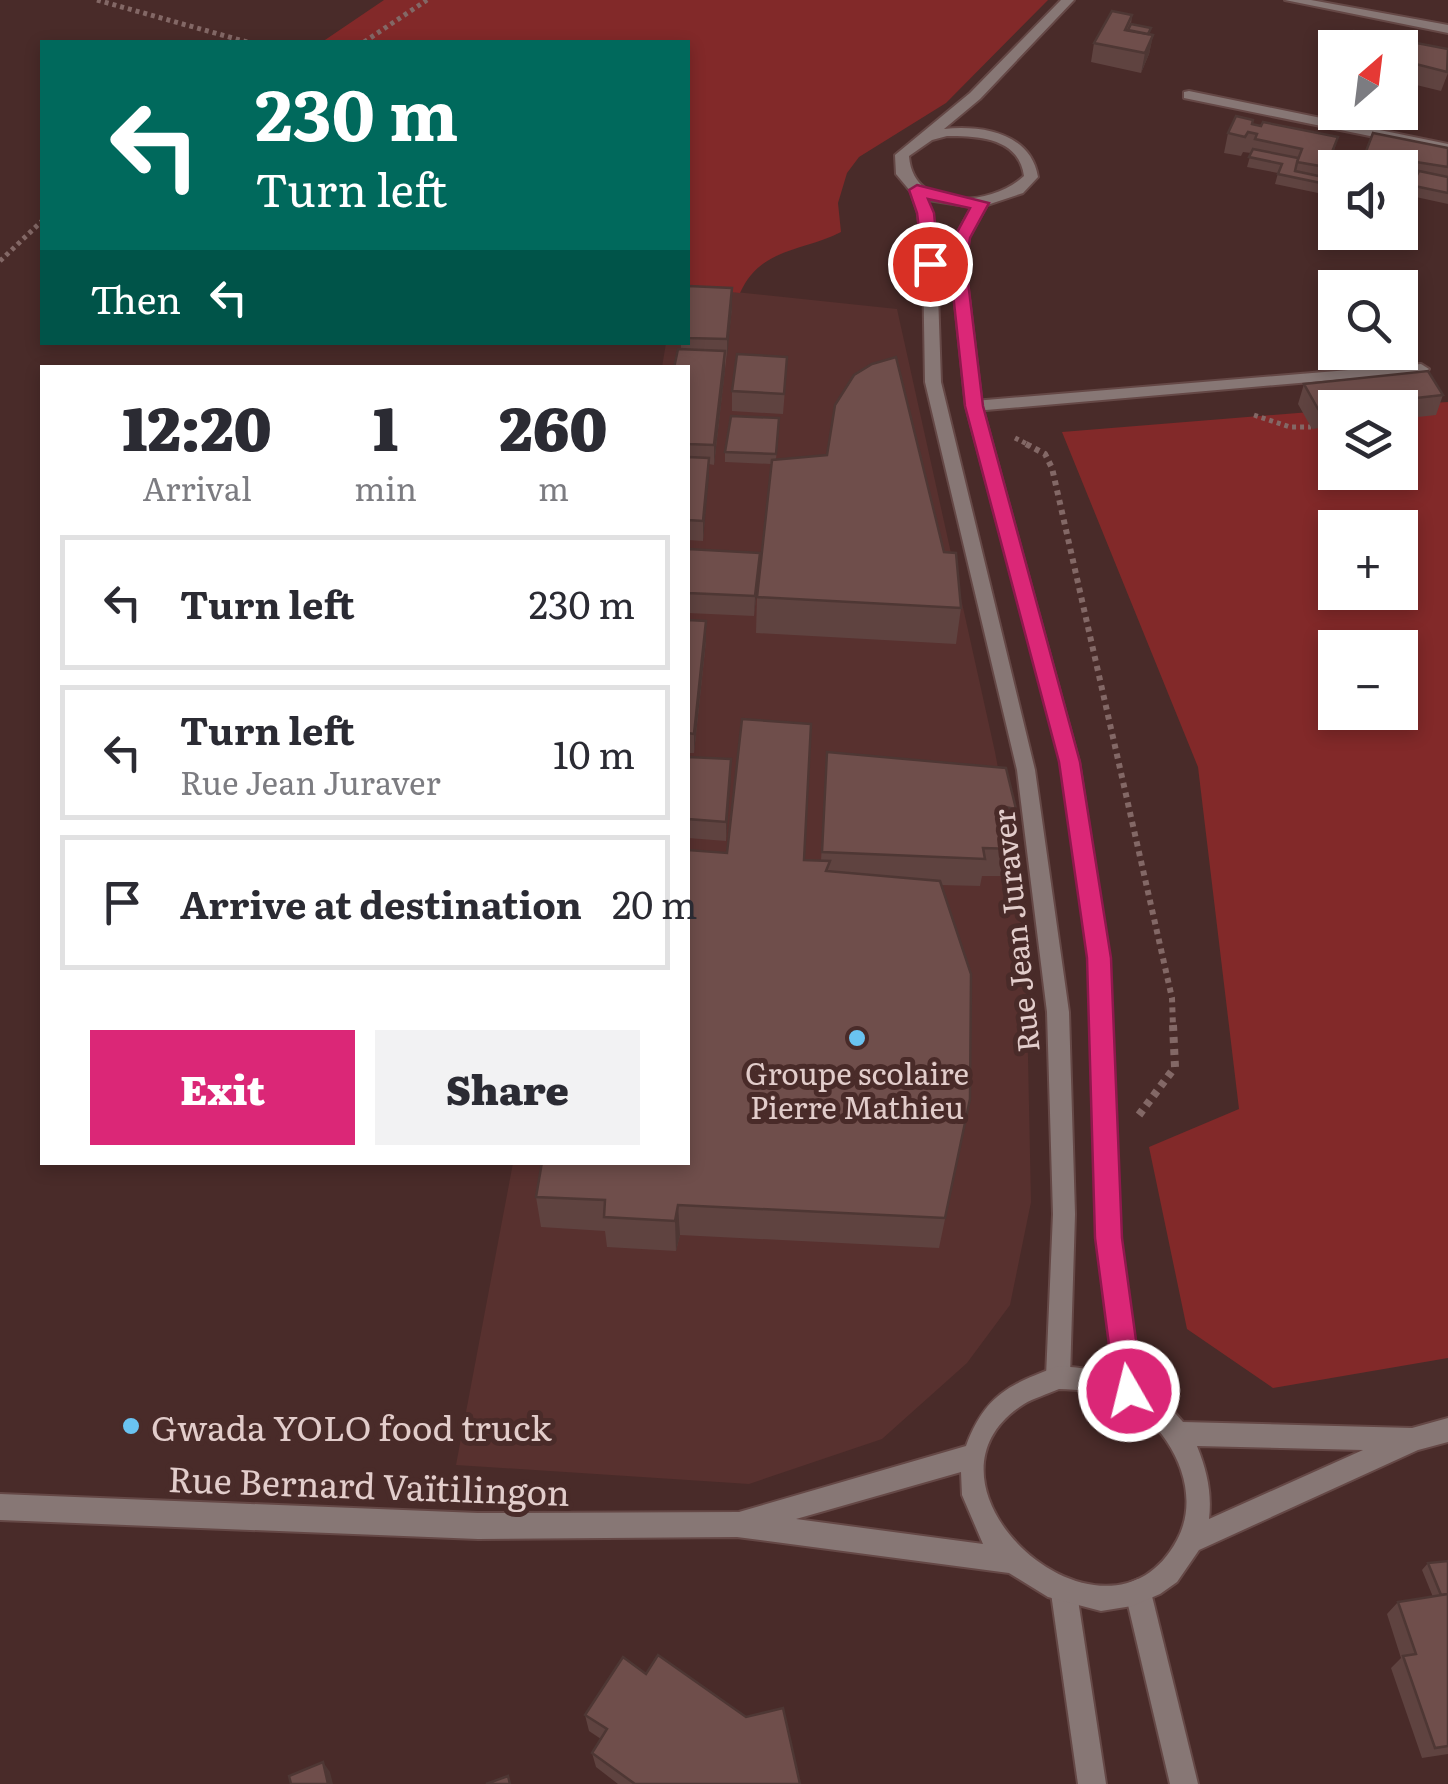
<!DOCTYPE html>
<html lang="en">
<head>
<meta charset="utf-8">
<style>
	body { margin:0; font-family:Literata,serif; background:#f2f2f3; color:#2b2b33; height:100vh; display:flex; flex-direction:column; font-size:38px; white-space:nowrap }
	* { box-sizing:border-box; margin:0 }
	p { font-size:32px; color:#7c7c81 }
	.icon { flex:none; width:55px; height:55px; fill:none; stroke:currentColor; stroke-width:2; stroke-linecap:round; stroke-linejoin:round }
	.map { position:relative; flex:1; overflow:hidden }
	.panel { position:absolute; left:40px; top:365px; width:650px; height:800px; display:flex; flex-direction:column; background:#fff; border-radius:0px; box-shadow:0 5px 15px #0003 }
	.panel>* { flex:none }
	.guide { position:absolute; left:40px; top:40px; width:650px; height:305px; border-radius:0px; box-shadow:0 5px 15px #0003; background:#00695c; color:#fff; overflow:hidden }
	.needle { width:65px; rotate:28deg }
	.fabs { position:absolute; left:1318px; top:30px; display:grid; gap:20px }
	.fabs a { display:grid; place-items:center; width:100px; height:100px; border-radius:0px; background:#fff; box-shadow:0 5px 15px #0003; font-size:50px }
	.pin { position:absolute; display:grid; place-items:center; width:85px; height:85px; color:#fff; margin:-42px; border:5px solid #fff; border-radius:50%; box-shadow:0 2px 10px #0007 }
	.me { position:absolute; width:110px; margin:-55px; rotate:352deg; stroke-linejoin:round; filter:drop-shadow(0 0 8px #0008) }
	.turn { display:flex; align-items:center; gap:35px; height:210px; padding:0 50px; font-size:45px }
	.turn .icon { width:130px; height:130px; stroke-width:2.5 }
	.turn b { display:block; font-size:70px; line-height:85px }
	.then { display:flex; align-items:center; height:95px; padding:0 50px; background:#0003; gap:20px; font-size:38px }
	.eta { display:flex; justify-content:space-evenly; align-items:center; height:170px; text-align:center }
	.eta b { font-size:60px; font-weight:800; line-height:70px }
	.action { display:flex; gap:20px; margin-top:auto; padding:20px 50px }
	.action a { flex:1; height:115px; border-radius:0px; background:#db2777; color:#fff; font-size:40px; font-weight:800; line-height:115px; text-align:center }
	.action a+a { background:#f2f2f3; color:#2b2b33 }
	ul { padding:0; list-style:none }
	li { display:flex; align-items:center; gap:30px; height:135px; margin:0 20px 15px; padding:0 30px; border:5px solid #e1e1e2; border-radius:0px }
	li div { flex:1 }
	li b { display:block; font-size:38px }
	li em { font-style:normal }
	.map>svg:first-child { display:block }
</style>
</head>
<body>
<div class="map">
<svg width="1448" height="1784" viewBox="0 0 1448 1784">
	<rect width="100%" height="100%" fill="#492b29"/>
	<path fill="#58312f" d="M688 287 897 309 995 752 1025 913 1031 1202 1010 1305 967 1363 882 1439 749 1484 456 1465 513 1163 688 1162V368L662 367 666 343 688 342Z"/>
	<g fill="#822929" fill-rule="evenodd">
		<path d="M384 0H1048L946 103 859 157 847 173 838 203 841 232C802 252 761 247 740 293L688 287V42H322Z"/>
		<path d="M1448 402V1358L1273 1388 1187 1329 1149 1147 1239 1109 1198 767 1062 432 1335 410V472H1400V408L1372 407ZM1335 528H1400V592H1335ZM1335 648H1400V712H1335Z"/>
	</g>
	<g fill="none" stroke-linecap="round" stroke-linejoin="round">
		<defs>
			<path id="service" d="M1421 364 1429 369 1426 372 974 411 966 406 974 401Z"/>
			<g id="minor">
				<path d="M1061 0H1074L980 99 944 129C982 125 1031 133 1038 177L1023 193 987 205 969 237 965 265 982 406 1079 762 1109 958 1120 1238 1141 1391 1138 1399 1129 1403 1120 1399 1117 1391 1098 1238 1089 958 1061 762 966 406 951 265 955 237 972 207 928 200 937 264 941 382 1035 770 1069 1012 1075 1214 1070 1377 1067 1385 1058 1388 1049 1385 1046 1377 1053 1214 1047 1012 1017 770 925 382 923 264 918 213 911 192 896 174 895 155 970 93ZM947 136C979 136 1019 138 1024 176 992 206 913 213 909 156L932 140Z"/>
				<path d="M1285 0H1311L1448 25V33Z"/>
				<path d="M1189 91 1448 144V152L1184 98V92Z"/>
				<path d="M1138 1579 1147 1583 1151 1592 1198 1784H1170L1125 1592 1129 1583Z"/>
				<path d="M1064 1580 1073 1584 1077 1593 1106 1784H1078L1051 1593 1055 1584Z"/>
			</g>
			<path id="tertiary" d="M1058 1366C1108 1369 1150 1381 1183 1422L1412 1428 1448 1418V1442L1418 1450 1199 1550 1177 1582 1160 1594 1132 1606 1101 1611 1048 1597 1009 1573 737 1537 478 1539 0 1520V1494L478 1513 739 1512 966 1446C985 1395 1009 1385 1058 1366ZM1059 1389C1079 1390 1101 1390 1119 1399 1167 1422 1205 1488 1177 1540 1107 1672 896 1485 1024 1404 1034 1398 1048 1394 1059 1389ZM1197 1446 1363 1450 1209 1519C1212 1493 1207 1471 1197 1446ZM961 1472 962 1495 983 1544 796 1519Z"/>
		</defs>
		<use href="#service" stroke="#654846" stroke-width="4"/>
		<use href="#minor" stroke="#654846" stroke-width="4"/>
		<use href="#tertiary" stroke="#654846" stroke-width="4"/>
		<g stroke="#836866" stroke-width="5" stroke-dasharray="4 4" stroke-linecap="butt">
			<path d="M97 0 247 42"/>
			<path d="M364 42 427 0"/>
			<path d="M0 261 42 221"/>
			<path d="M1254 415 1290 427H1311"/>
			<path d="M1015 438 1031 446"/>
		</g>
		<path stroke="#836866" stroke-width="6" stroke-dasharray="5 5" stroke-linecap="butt" d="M1026 444 1045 454 1052 468 1172 998 1173 1027"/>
		<path stroke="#836866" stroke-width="8" stroke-dasharray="6 6" stroke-linecap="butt" d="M1139 1115 1175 1067 1173 1025"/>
		<use href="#service" fill="#877775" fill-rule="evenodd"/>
		<use href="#minor" fill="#877775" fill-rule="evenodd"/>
		<use href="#tertiary" fill="#877775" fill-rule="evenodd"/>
	</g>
	<g fill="#5f4340">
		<path d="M1132 15 1131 24 1153 35 1149 54 1141 73 1091 62 1094 43Z"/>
		<path d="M1347 44 1448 49V73L1441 91 1400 81V48H1346Z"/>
		<path d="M1252 124 1338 137 1332 157 1318 193 1275 184 1278 173 1247 167 1251 153 1243 152 1241 156 1224 153 1228 133Z"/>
		<path d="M1373 133 1448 148V204L1402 194 1406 181 1400 180V168H1361Z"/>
		<path d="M688 286 732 308 714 465 709 464 703 541 688 540V368L681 349V342H688Z"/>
		<path d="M786 377 783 414 732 411V391Z"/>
		<path d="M1304 384 1443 395 1436 415 1400 419V408H1335V426L1312 429 1298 404Z"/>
		<path d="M779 428 776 459 944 552 961 608 956 644 756 633 757 597 771 464 725 462V452Z"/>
		<path d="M688 549 760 553 759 572 754 616 688 613Z"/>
		<path d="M688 620 706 621V641L694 753H688Z"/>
		<path d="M827 752 1016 809 1012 831 1017 849 1012 876H982L980 886 941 885 970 1099 939 1248 680 1235 676 1251 607 1247 605 1231 541 1227 536 1197 804 860 821 861Z"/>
		<path d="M688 757 731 759 726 841 688 838Z"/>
		<path d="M1448 1561V1754L1422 1758 1391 1668 1401 1658 1387 1614 1398 1602 1433 1597 1422 1570 1428 1563Z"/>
		<path d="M585 1715 800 1784H618L596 1767 592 1753 601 1739 589 1731Z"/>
	</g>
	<g fill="#4e3734">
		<path d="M1153 35 1149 54 1141 73 1145 53Z"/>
		<path d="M1338 137 1332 157 1318 193 1326 167Z"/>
		<path d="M732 288V308L727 359V339Z"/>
		<path d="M725 351V371L714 465V445Z"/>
		<path d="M709 458V478L703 541V521Z"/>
		<path d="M760 553 759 572 754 616 755 596Z"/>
		<path d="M706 621V641L694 753V734Z"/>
		<path d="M731 759V779L726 841V822Z"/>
		<path d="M678 1205 680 1235 676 1251 675 1221Z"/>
		<path d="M323 1762 330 1772 333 1784H328Z"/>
	</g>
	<g fill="#6f4e4b" stroke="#4e3734" stroke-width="2.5">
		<path d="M1112 11 1132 15 1125 30 1153 35 1145 53 1094 43Z"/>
		<path d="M1131 24 1151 28 1148 34 1128 30Z"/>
		<path d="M1354 31 1448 49 1447 72 1400 60V48H1366L1347 44Z"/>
		<path d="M1236 116 1253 120 1252 124 1261 126 1263 122 1338 137 1326 167 1297 162 1302 149 1255 139 1257 134 1248 132 1245 137 1228 133Z"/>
		<path d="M1373 133 1448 148V167L1365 154Z"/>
		<path d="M1253 149 1298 158 1295 171 1323 177 1321 183 1278 174 1282 164 1249 157Z"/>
		<path d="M1419 171 1448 177V193L1405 184 1409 173 1417 175Z"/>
		<path d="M688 286 732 288 727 339 688 338Z"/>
		<path d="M678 349 725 351 714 445 688 444V368H674Z"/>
		<path d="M737 354 787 357 784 394 732 391Z"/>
		<path d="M896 357 944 552 956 553 961 608 757 597 772 460 827 455 835 405 854 375 872 364Z"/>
		<path d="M1428 371 1443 395 1318 409 1304 384Z"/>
		<path d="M731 416 779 418 776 454 725 452Z"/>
		<path d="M688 457 709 458 703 521 688 520Z"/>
		<path d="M688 549 760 553 755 596 688 593Z"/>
		<path d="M688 620 706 621 694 734 688 733Z"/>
		<path d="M742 719 811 724 804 860 830 861 826 871 940 881 971 974 970 1099 945 1218 678 1205 675 1221 604 1217 605 1200 536 1197 542 1162H688V850L727 853Z"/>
		<path d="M827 752 1006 768 1016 809 1005 807 1017 849 983 848 985 859 822 852Z"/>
		<path d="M688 757 731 759 726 822 688 819Z"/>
		<path d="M1448 1561V1594L1441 1595 1428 1563Z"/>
		<path d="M1448 1594V1746L1435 1748 1403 1656 1416 1654 1398 1602Z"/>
		<path d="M658 1655 746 1717 783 1708 800 1784H635L592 1753 607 1729 585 1715 623 1657 646 1674Z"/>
		<path d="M323 1762 328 1784H291L289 1776Z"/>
		<path d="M508 1776 510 1784H486Z"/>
	</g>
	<path fill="#db2777" stroke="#8e194d" stroke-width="2.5" d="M917 185 989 203 970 238 966 265 983 406 1080 762 1111 958 1122 1238 1143 1391 1139 1400 1129 1404 1120 1400 1115 1391 1095 1238 1087 958 1059 762 965 406 950 265 954 238 970 208 928 199 934 213 939 264 924 268 917 213 909 190Z"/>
	<g fill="#6ac3f1" stroke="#492b29" stroke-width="4">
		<circle cx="857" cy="1038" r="10"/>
		<circle cx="131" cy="1426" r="10"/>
	</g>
	<g text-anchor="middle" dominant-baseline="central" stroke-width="10" stroke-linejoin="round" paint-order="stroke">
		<g font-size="30" fill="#e2cdcb" stroke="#492b29">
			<text transform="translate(1014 931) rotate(-96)">Rue Jean Juraver</text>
		</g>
		<g font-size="30" fill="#e2cdcb" stroke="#492b29">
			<text x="857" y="1072">Groupe scolaire<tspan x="857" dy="34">Pierre Mathieu</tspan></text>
		</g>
		<g font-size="35" fill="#e2cdcb" stroke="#492b29" text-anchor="start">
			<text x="151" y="1426">Gwada YOLO food truck</text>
		</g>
		<g font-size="35" fill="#e2cdcb" stroke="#492b29">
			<text transform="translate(369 1484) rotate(2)">Rue Bernard Vaïtilingon</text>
		</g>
	</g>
</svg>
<div class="fabs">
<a><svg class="needle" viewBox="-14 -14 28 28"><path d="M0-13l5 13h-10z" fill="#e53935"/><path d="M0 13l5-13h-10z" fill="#7c7c81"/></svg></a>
<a><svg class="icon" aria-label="sound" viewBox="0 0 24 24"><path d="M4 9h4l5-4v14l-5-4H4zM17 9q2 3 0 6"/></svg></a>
<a><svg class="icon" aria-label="search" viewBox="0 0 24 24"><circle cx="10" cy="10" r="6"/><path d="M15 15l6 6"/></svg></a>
<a><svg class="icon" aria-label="layers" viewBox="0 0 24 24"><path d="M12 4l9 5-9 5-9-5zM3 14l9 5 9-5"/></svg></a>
<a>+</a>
<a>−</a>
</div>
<div class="pin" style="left:930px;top:264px;background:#d93025"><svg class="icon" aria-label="arrive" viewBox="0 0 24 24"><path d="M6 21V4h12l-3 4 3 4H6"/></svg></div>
<svg class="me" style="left:1129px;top:1391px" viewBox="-20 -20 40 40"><circle r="17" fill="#db2777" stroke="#fff" stroke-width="3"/><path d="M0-11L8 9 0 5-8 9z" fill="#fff"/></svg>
<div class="guide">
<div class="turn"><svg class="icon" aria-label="left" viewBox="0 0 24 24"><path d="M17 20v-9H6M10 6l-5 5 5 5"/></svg><div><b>230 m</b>Turn left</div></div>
<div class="then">Then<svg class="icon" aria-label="left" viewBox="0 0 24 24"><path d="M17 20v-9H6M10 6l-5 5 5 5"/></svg></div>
</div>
<section class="panel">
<div class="eta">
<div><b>12:20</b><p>Arrival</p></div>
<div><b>1</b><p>min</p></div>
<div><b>260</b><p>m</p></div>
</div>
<ul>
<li><svg class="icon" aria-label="left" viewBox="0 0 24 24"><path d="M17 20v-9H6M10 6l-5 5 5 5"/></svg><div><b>Turn left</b></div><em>230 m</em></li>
<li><svg class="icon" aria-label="left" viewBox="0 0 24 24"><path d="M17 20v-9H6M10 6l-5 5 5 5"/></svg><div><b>Turn left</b><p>Rue Jean Juraver</p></div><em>10 m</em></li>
<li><svg class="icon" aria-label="arrive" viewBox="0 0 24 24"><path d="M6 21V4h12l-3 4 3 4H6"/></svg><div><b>Arrive at destination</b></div><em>20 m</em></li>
</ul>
<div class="action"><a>Exit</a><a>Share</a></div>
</section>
</div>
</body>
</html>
